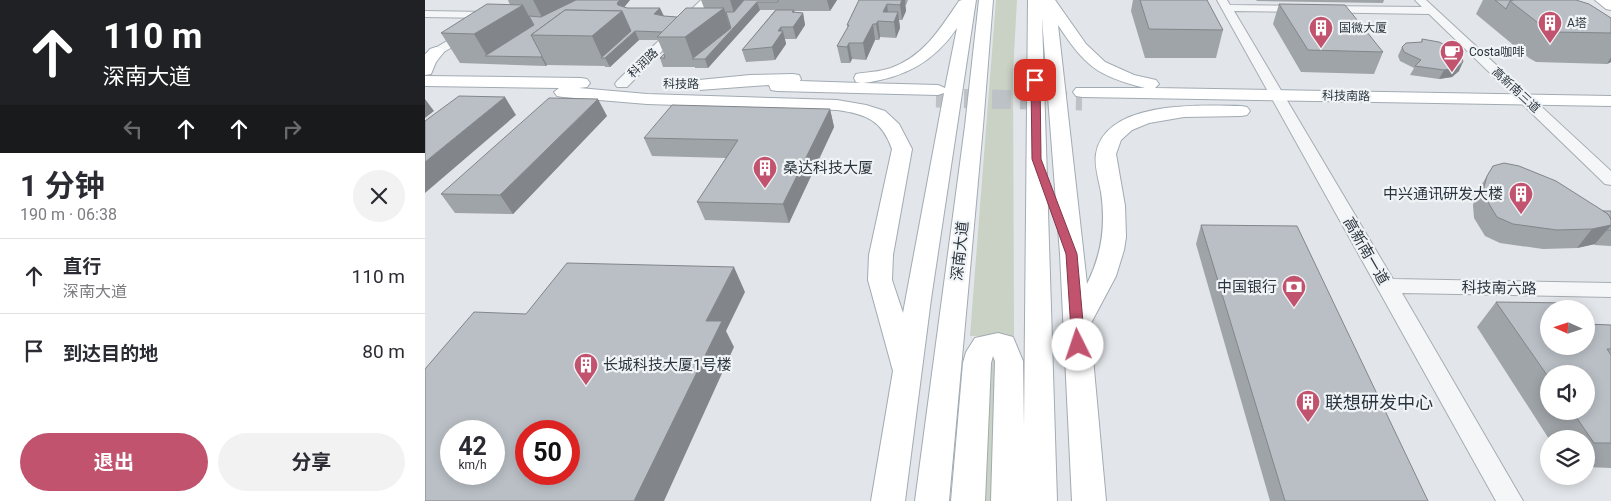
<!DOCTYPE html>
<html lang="zh">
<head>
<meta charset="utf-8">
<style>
	body { margin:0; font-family:Roboto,"Noto Sans SC",sans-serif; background:#f2f2f3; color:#2b2b33; height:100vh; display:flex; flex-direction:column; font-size:19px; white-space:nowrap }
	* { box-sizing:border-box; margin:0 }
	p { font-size:16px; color:#7c7c81 }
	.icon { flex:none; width:28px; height:28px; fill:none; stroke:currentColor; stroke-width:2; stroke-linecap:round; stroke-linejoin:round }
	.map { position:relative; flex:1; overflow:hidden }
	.side { display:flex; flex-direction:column; background:#fff; width:425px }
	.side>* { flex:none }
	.hud { background:#202124; color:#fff; overflow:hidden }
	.needle { width:32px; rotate:273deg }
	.fabs { position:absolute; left:1115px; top:300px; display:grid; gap:10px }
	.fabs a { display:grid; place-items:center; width:55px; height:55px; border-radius:50%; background:#fff; box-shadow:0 2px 12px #0003; font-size:25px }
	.speed { position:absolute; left:15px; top:420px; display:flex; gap:10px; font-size:25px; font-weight:700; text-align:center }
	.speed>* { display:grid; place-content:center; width:65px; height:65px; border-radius:50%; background:#fff; box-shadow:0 2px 12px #0003; line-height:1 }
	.speed small { font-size:12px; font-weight:400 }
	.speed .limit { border:8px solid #d22; background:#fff; color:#111 }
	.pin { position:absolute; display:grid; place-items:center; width:42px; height:42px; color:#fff; margin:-21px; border-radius:10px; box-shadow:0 2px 8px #0006 }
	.me { position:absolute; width:55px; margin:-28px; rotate:356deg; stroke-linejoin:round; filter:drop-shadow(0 0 4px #0008) }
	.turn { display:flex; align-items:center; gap:18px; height:105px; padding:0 20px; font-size:22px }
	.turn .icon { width:65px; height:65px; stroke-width:2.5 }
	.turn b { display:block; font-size:35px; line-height:42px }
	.lanes { display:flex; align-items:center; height:48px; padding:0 20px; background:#0003; justify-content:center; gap:25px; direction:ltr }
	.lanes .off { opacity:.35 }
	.round { display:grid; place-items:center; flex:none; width:52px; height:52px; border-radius:26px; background:#f2f2f3 }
	.overview { display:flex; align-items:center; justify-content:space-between; height:85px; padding:0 20px }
	h1 { font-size:30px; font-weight:700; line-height:38px }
	.cta { display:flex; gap:10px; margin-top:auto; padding:10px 20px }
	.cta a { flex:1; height:58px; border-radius:30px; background:#c2536f; color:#fff; font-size:20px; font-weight:700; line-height:58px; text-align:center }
	.cta a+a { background:#f2f2f3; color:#2b2b33 }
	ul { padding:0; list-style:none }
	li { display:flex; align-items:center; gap:15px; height:75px; padding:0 20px; border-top:1px solid #e1e1e2 }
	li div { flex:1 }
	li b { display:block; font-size:19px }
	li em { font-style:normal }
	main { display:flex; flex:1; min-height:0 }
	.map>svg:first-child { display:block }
</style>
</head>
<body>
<main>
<section class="side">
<div class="hud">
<div class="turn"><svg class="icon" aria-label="ahead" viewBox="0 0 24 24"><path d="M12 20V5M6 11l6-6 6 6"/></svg><div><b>110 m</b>深南大道</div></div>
<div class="lanes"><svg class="icon off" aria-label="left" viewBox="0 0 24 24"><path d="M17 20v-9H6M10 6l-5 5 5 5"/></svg><svg class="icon" aria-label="ahead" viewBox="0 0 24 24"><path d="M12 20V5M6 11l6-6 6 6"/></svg><svg class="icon" aria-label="ahead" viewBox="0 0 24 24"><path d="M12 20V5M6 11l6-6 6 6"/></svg><svg class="icon off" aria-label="right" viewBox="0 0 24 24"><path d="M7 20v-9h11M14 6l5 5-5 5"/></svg></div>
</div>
<div class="overview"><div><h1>1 分钟</h1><p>190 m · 06:38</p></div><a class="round"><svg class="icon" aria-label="close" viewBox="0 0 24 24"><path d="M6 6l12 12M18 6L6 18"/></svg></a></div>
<ul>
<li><svg class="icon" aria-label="ahead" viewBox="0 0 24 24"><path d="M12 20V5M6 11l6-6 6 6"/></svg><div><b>直行</b><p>深南大道</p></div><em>110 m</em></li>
<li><svg class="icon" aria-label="arrive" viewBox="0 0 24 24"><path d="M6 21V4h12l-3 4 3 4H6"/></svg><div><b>到达目的地</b></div><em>80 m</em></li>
</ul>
<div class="cta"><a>退出</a><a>分享</a></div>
</section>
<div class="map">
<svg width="1186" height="501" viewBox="0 0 1186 501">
	<rect width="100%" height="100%" fill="#e2e5e9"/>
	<g fill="#c9d2c4">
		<path d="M571 0H592L588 72 589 336H545Z"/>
		<path d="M573 356 575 501H544L557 358Z"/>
	</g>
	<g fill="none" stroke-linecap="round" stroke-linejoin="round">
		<path stroke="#bdc2c7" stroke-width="19" stroke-dasharray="19 9" stroke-linecap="butt" d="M511 98 657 101"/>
		<defs>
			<g id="minor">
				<path d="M276 0H287L202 87H192L190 84 192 81Z"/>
				<path d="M792 0H802L805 5 997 7 990 0H1001L1186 171V185L1180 184 1004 14 809 11 968 279 1186 283V297L977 293 1098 501H1071Z"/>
				<path d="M0 11 62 12 68 15 62 18 0 17Z"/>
				<path d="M44 28 50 32 48 35 0 63V54Z"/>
			</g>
			<g id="major">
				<path d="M537 0H551L506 299 480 501H446L468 371 443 280 444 255 467 149C457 120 441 114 412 110L222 104 138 97 132 96 129 92 134 88 0 86V76L156 78 162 79 165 83 162 87 154 88 222 94 412 100 441 105 460 111 474 124 487 149 468 255 467 280 478 313 519 93 513 95 352 91 346 90 344 85 274 90 268 89 265 85 268 81 274 80 325 75 368 74 374 75 376 79 375 81 436 83 431 82 429 78 431 74C442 72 454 72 466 68 499 56 515 29 534 1ZM532 28 520 88 513 85 438 83C479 78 509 62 532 28Z"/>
				<path d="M554 0H568L558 126 524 501H490L540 126Z"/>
				<path d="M603 0H630L661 44 680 62 709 75 731 80 734 84 730 88 1186 96V106L657 97 651 96 648 92 651 88H720C672 76 660 66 633 25L662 284C677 254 681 225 676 192 674 181 669 165 671 154 680 100 776 105 816 106L822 107 825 111 822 115 816 116 759 117 724 123 707 130 696 140 691 154 700 206 701 237 699 250 691 276 665 325 681 501H647L635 254 617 18 632 501H566L570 361 568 356 566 363 560 501H526L538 363 541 352 550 338 573 333 588 337 598 361 599 427Z"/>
				<path d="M1170 0H1186V10L1181 9Z"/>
				<path d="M11 47 17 49 19 52 11 62 6 74 0 75V55L5 49Z"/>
			</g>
		</defs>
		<use href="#minor" stroke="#a7adb3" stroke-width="2"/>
		<use href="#major" stroke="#a2abb3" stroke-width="2"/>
		<use href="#minor" fill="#f4f6f8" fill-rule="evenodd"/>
		<use href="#major" fill="#fff" fill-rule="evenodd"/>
	</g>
	<g fill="#9fa4a9" fill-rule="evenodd">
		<path d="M83 0H205L199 7 239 16 252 17 279 8 276 0H412L405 11H369V12L378 13 380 25 371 39H360L361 44 350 60 321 62 317 50 350 10H335L283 68H270V67H238L235 58 239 54 233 40H214L185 67H180V66L122 65 121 66 35 63 16 33 85 5Z"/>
		<path d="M434 0H483L481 5H480L481 11 477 20H474L475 28 471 38 455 37 454 40H450L441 60 427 59 425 63H416L412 46 423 28 422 25Z"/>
		<path d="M708 0H782L798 30 791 58H720L706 11Z"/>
		<path d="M831 0H959L958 3 832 1Z"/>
		<path d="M1058 0H1151L1186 18V62L1182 64 1111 62 1104 58 1051 14Z"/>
		<path d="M854 4 958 52 949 74 876 72 848 24Z"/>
		<path d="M997 39 1034 71 1027 77 1014 79 985 75 989 68 975 61 973 56 977 47 996 42Z"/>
		<path d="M405 109 409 127 364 223 280 220 272 202 301 158 227 156 219 138Z"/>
		<path d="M182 116 88 214 30 213 16 194Z"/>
		<path d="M1068 166 1178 211H1186V246L1169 245 1170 244 1152 248 1118 249 1075 243 1060 236 1049 218 1048 205 1051 194Z"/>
		<path d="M776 225 1003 501H845L771 244Z"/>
		<path d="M1071 302 1162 324 1186 325V468L1161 467V439H1124L1052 327ZM1124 374 1161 411H1124Z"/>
	</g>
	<g fill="#82868a">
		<path d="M108 0H153L121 25Z"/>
		<path d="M195 0H205L196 11H197L210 31 214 40 185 67 180 58H177L167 36Z"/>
		<path d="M305 0H328L311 20Z"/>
		<path d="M402 0H412L405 11Z"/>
		<path d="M477 0H480L481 11 477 20 475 5Z"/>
		<path d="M332 2 335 10 283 68 280 59H268L260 37 299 8 306 30Z"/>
		<path d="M462 4 464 20 458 12Z"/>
		<path d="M98 5 113 33 106 35 62 56 49 34Z"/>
		<path d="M235 8 239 16 229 14Z"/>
		<path d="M369 10 371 21 378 13 380 25 371 39 368 27 367 12Z"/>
		<path d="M473 12 475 28 471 38 469 22Z"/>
		<path d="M453 21 455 37 454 40 451 24Z"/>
		<path d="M448 24 450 40 441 60 438 43Z"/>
		<path d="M356 27 357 32 358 31 361 44 350 60 347 47 353 31Z"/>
		<path d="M424 43 427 59 425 63 422 47Z"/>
		<path d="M117 56 122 65 121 66 116 57Z"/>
		<path d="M1186 57V62L1182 64Z"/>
		<path d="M1038 62 1034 71 1027 77 1014 79 1019 70Z"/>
		<path d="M80 97 91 115 0 193V162Z"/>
		<path d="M0 99 9 111 0 118Z"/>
		<path d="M173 99 182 116 88 214 75 195Z"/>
		<path d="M405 109 409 127 364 223 358 204Z"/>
		<path d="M1186 225 1170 244 1152 248 1167 229Z"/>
		<path d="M309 267 320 292 301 331 309 347 239 501H209L281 321Z"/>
	</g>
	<g fill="#b9bfc5" stroke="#82868a" fill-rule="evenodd">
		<path d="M151 0H195L192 3 193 5 202 8H235L229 14 239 16 252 17 237 32 210 31 180 58H176L206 31 197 11 140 10 106 35 117 56 116 57 60 56 109 25 104 16 116 17Z"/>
		<path d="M319 0H353V2H332L280 59H267L306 28 301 12H309Z"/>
		<path d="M434 0H477L475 5 462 4 458 12H473L469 22 453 21 451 24H448L438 43H424L422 47 412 46 424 25H422Z"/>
		<path d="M715 0H782L798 30 724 29Z"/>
		<path d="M1070 0H1089L1085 1 1081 9Z"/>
		<path d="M1089 0H1151L1164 4 1186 18V33L1128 32 1121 29 1085 1Z"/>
		<path d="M62 4 98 5 49 34 16 33Z"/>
		<path d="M854 4 920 5 958 52 883 50Z"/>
		<path d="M261 8H299L260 37H232Z"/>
		<path d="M140 10 197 11 167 36 106 35Z"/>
		<path d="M351 10H369L367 12 378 13 368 27H356L353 31H358L347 47 317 50Z"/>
		<path d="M997 39 1014 42 1033 51 1036 55 1038 62 1031 68 1019 70 990 66 996 60 979 52 977 47 981 43 997 42Z"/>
		<path d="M239 54 240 58H235Z"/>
		<path d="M34 96 80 97 0 162V121Z"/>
		<path d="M124 98 173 99 75 195 16 194Z"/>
		<path d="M247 105 405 109 358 204 272 202 313 140 219 138Z"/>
		<path d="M1079 163 1094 166 1131 181 1172 207 1183 214 1186 219V225L1167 229 1132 230 1088 224 1072 217 1061 199 1059 187 1062 176 1068 166Z"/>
		<path d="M1178 211H1186V219L1183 214Z"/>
		<path d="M776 225 872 226 1003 501H860Z"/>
		<path d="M1186 225V230H1181L1184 228Z"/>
		<path d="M142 263 309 267 281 321H297L209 501H0V369L49 312 101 314ZM26 431H69V474H26ZM101 431H144V474H101Z"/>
		<path d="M1071 302 1145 303 1149 309H1124V346H1161V324L1186 325V349H1182L1186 355V443H1169L1147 411H1161V374H1124V378Z"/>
	</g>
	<path fill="#c2536f" stroke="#7e3648" d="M610 77 615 80 616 159 652 254 660 345 658 349 653 350 648 349 647 345 641 254 607 159 606 80Z"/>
	<defs>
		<symbol id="building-pin" viewBox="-11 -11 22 30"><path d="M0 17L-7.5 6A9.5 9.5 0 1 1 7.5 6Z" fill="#c2536f" stroke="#f1f4f6"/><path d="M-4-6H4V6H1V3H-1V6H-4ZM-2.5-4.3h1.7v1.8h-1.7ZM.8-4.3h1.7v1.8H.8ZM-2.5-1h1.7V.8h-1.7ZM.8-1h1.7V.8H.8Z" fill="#fff"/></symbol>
		<symbol id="cafe-pin" viewBox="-11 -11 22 30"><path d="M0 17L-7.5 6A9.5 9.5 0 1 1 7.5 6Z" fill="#c2536f" stroke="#f1f4f6"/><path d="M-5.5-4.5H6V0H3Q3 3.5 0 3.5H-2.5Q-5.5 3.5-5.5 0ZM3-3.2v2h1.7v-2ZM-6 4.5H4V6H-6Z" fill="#fff"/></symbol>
		<symbol id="bank-pin" viewBox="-11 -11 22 30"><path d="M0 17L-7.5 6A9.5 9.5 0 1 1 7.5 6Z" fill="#c2536f" stroke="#f1f4f6"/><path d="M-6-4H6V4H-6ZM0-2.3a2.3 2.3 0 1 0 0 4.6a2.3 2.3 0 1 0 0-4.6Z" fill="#fff"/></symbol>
	</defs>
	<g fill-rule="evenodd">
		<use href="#building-pin" x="1111" y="9" width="28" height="38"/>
		<use href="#building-pin" x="882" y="14" width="28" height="38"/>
		<use href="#cafe-pin" x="1013" y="38" width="28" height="38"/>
		<use href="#building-pin" x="326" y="154" width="28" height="38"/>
		<use href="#building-pin" x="1082" y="180" width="28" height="38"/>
		<use href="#bank-pin" x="855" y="273" width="28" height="38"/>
		<use href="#building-pin" x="147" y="351" width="28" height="38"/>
		<use href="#building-pin" x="869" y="388" width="28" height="38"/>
	</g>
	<g text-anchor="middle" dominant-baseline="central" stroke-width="4.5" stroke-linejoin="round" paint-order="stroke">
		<g font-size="12" fill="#2b353f" stroke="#f1f4f6" text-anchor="start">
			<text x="1142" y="23">A塔</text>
			<text x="914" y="28">国微大厦</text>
			<text x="1044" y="52">Costa咖啡</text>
		</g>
		<g font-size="12" fill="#2b353f" stroke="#f1f4f6">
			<text transform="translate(218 63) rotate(-44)">科润路</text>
			<text transform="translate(256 84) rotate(1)">科技路</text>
			<text transform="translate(1091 90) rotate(43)">高新南三道</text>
			<text transform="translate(921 96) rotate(1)">科技南路</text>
		</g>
		<g font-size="15" fill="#2b353f" stroke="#f1f4f6" text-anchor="start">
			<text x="358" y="168">桑达科技大厦</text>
			<text x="1078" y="194" text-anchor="end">中兴通讯研发大楼</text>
			<text x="852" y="287" text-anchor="end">中国银行</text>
			<text x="178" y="365">长城科技大厦1号楼</text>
		</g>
		<g font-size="15" fill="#2b353f" stroke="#f1f4f6">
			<text transform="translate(535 251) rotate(-84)">深南大道</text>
			<text transform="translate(941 251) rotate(60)">高新南一道</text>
			<text transform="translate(1074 288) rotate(1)">科技南六路</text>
		</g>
		<g font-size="18" fill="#2b353f" stroke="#f1f4f6" text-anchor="start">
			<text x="900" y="402">联想研发中心</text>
		</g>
	</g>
</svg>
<div class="fabs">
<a><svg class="needle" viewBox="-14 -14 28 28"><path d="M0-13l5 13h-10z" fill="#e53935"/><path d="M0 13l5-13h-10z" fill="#7c7c81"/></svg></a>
<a><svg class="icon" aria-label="sound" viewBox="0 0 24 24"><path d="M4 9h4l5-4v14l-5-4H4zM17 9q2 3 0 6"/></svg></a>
<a><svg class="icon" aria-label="layers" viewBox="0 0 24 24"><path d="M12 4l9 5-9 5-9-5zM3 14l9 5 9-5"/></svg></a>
</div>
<div class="speed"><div>42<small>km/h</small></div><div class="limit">50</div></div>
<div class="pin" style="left:610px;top:80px;background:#d93025"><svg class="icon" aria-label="arrive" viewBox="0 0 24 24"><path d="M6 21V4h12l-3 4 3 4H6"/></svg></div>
<svg class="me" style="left:653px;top:345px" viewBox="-20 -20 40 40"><circle r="19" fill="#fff"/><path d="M0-13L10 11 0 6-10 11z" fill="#c2536f"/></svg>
</div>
</main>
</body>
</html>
